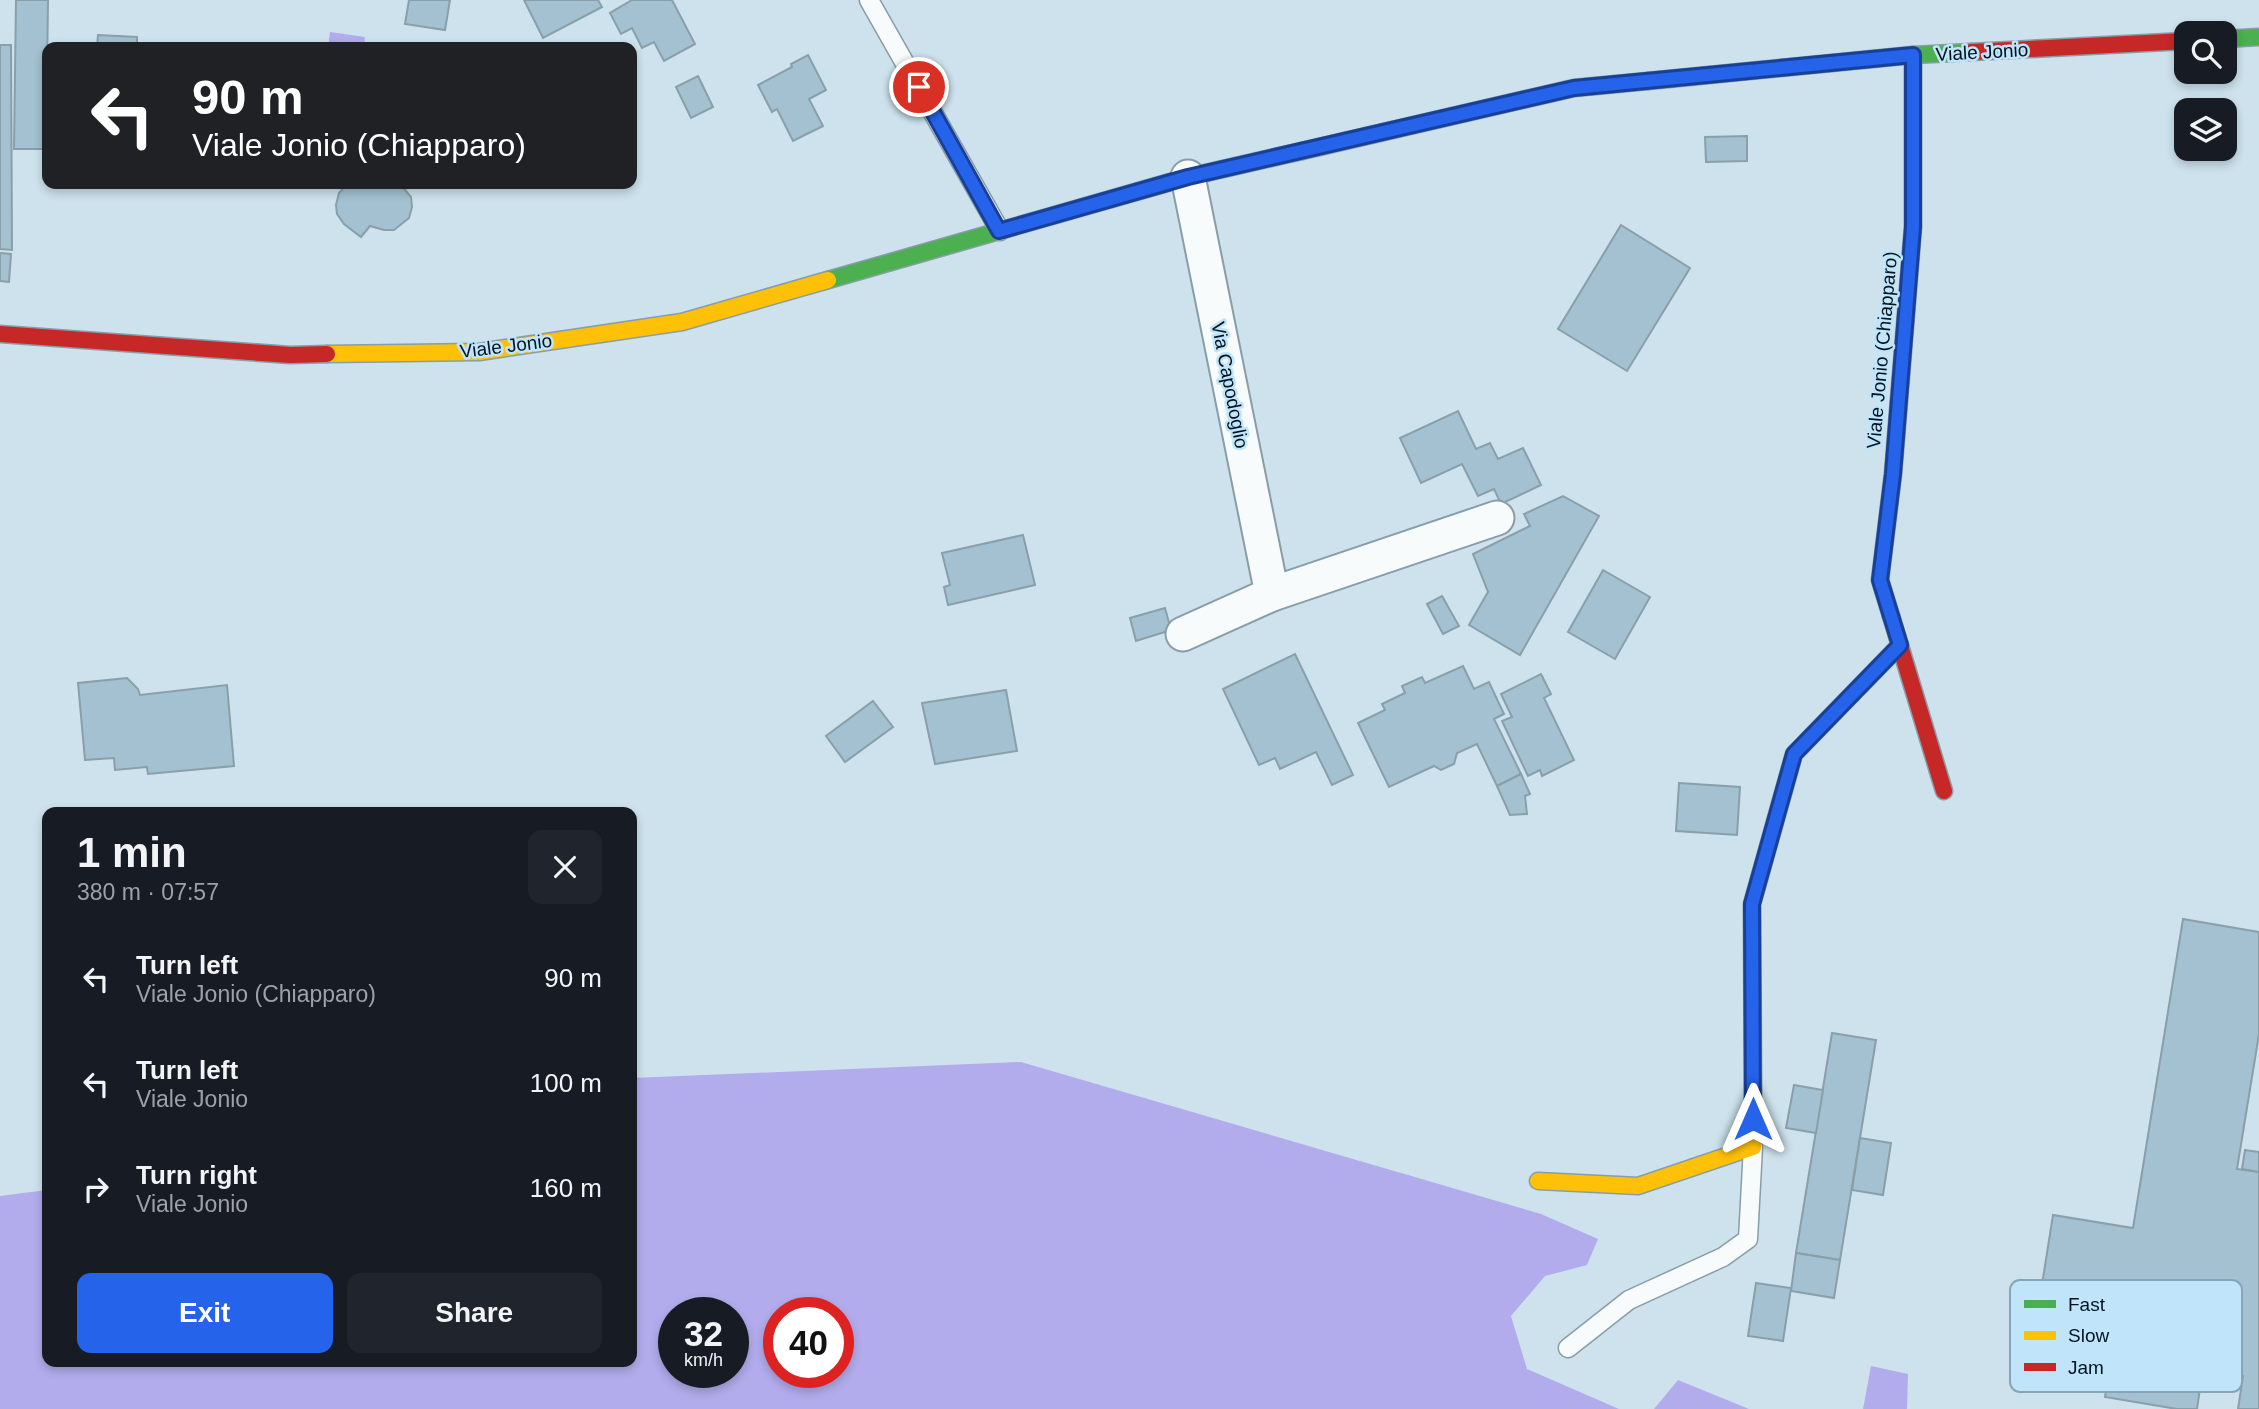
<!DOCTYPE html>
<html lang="en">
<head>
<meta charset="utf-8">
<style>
	body { margin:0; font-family:Arial,sans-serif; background:#20242c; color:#f1f3f6; height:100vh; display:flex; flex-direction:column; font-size:26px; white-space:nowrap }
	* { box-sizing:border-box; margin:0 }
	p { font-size:23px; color:#9ea1a6 }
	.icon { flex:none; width:38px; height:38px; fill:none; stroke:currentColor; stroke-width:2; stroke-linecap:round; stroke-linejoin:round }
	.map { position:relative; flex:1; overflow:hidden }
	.side { position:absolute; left:42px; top:807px; width:595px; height:560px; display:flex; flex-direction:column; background:#171b24; border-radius:14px; box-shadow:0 4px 10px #0003 }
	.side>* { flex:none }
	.guide { position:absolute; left:42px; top:42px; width:595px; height:147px; border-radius:14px; box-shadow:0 4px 10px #0003; background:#202124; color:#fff; overflow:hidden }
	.buttons { position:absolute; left:2174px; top:21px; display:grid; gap:14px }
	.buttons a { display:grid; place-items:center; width:63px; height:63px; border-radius:14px; background:#171b24; box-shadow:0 4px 10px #0003; font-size:35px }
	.speed { position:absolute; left:658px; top:1297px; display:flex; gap:14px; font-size:35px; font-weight:700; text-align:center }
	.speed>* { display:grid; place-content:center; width:91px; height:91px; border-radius:50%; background:#171b24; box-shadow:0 4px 10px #0003; line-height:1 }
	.speed small { font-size:18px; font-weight:400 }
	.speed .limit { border:10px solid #d22; background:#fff; color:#111 }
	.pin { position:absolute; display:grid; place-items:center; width:60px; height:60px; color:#fff; margin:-30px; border:4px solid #fff; border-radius:50%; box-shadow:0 2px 7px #0007 }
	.me { position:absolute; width:77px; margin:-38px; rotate:0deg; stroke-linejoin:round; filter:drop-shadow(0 0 5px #0008) }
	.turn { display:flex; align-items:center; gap:24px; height:147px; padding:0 35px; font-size:32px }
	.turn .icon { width:91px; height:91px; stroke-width:2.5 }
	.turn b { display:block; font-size:49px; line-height:60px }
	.round { display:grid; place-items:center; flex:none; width:74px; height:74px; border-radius:14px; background:#20242c }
	.overview { display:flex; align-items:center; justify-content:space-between; height:119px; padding:0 35px }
	h1 { font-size:42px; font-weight:800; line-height:52px }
	.button { display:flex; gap:14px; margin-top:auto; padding:14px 35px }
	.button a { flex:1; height:80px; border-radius:14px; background:#2563eb; color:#fff; font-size:28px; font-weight:800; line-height:80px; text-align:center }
	.button a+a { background:#20242c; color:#f1f3f6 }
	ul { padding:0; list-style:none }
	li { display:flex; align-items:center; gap:21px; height:105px; padding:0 35px }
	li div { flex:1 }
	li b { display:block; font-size:26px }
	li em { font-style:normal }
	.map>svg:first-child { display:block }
</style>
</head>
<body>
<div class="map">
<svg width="2259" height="1409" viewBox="0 0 2259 1409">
	<rect width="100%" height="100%" fill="#cde2ed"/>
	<g fill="#b2acec" fill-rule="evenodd">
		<path d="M330 32 365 37 364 47H328Z"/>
		<path d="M1021 1062 1541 1214 1598 1239 1587 1265 1545 1276 1511 1316 1527 1369 1619 1409H0V1196L47 1190V1362H632V1078ZM674 1312H733V1372H674ZM779 1312H838V1372H779Z"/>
		<path d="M1871 1366 1908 1374 1907 1409H1863Z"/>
		<path d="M1678 1380 1749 1409H1654Z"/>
	</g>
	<g fill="#a3c1d0" stroke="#899fa9" stroke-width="2">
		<path d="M16 0H48L46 149H14Z"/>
		<path d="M409 0H450L445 30 405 24Z"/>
		<path d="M524 0H598L602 7 543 38Z"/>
		<path d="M632 0H672L695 44 664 61 654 42 642 48 632 28 621 34 610 13Z"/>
		<path d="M98 35 137 37V47H97Z"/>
		<path d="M0 45H11L12 250 0 249Z"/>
		<path d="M808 55 826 90 809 99 823 126 793 141 777 109 772 112 758 85 792 67 791 64Z"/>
		<path d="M698 76 713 107 691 118 676 87Z"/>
		<path d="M1747 136V161L1706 162 1705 137Z"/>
		<path d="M347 184H400L411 197 412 207 409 218 394 230H384L370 226 361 237 344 224 337 214 336 205 339 193Z"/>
		<path d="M1621 225 1690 268 1627 371 1558 329Z"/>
		<path d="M0 253 11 254 9 282 0 281Z"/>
		<path d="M1458 411 1476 449 1490 443 1498 459 1523 448 1541 485 1501 504 1494 489 1478 496 1462 464 1421 483 1400 438Z"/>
		<path d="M1563 496 1599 516 1520 655 1469 625 1488 592 1473 554 1530 526 1524 514Z"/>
		<path d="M1023 535 1035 585 948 605 944 587 950 585 942 553Z"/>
		<path d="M1603 570 1650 597 1615 659 1568 632Z"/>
		<path d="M1442 596 1459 626 1443 634 1427 604Z"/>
		<path d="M1165 608 1171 630 1136 641 1130 618Z"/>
		<path d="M1295 654 1353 775 1332 785 1316 752 1280 769 1275 758 1259 765 1223 689Z"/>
		<path d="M1463 666 1474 689 1489 682 1504 714 1494 719 1521 774 1497 786 1477 744 1457 753 1454 764 1441 770 1434 766 1389 787 1358 723 1385 710 1382 704 1405 693 1402 686 1422 677 1425 683Z"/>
		<path d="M1541 674 1551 694 1544 698 1574 760 1542 776 1540 770 1528 776 1502 721 1512 717 1501 694Z"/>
		<path d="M127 678 138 689 140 695 227 685 234 766 148 774 147 767 115 770 114 758 85 760 78 683Z"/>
		<path d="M1006 690 1017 751 935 764 922 703Z"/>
		<path d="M873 701 893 727 845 762 826 736Z"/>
		<path d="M1521 774 1530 794 1525 796 1527 814 1510 815 1497 786Z"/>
		<path d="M1679 783 1740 787 1737 835 1676 831Z"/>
		<path d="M2183 919 2259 932V1034L2237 1169 2259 1172V1409H2238L2243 1376 2215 1372 2226 1295 2214 1293 2197 1409H2177L2105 1397 2120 1304 2041 1291 2053 1215 2133 1228Z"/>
		<path d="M1832 1033 1876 1040 1840 1260 1796 1253Z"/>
		<path d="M1794 1085 1823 1090 1816 1133 1786 1128Z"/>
		<path d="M1860 1138 1891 1143 1883 1195 1852 1190Z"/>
		<path d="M2245 1150 2259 1152V1172L2242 1169Z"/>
		<path d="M1796 1253 1840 1260 1834 1298 1791 1291Z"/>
		<path d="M1756 1283 1791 1288 1783 1341 1748 1336Z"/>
	</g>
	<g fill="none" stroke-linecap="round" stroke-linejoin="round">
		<defs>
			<g id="lane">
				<path d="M869 0 1000 231"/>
				<path d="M1568 1348 1629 1300 1723 1257 1748 1239 1753 1147"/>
			</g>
			<g id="street">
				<path d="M1188 177 1272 594 1497 518"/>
				<path d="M1183 634 1272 594"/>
			</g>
			<g id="fast">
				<path d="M2224 39 2259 37"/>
				<path d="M1648 81 1913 55 1971 52"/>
				<path d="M828 280 1188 177 1302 151"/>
				<path d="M1891 616 1880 580 1893 474 1913 227V55"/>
			</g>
			<g id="slow">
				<path d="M327 354 479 352 682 322 828 280"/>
				<path d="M1538 1181 1638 1186 1753 1147V1098"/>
			</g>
			<g id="jam">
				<path d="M1971 52 2186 41"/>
				<path d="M1302 151 1574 88 1648 81"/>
				<path d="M0 334 290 355 327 354"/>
				<path d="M1891 616 1944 791"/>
				<path d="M1753 1098 1752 904 1794 754 1900 645"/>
			</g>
		</defs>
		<use href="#lane" stroke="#889da8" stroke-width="21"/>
		<use href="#street" stroke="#889da8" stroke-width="37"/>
		<use href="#fast" stroke="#889da8" stroke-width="19"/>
		<use href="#slow" stroke="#889da8" stroke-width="19"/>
		<use href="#jam" stroke="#889da8" stroke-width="19"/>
		<use href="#lane" stroke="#f8fbfc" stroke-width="18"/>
		<use href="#street" stroke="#f8fbfc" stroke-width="33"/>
		<use href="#fast" stroke="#4caf50" stroke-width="16"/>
		<use href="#slow" stroke="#ffc107" stroke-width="16"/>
		<use href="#jam" stroke="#c62828" stroke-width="16"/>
	</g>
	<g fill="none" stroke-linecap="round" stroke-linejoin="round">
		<defs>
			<path id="route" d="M919 87 999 231 1188 177 1574 88 1913 55V227L1893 474 1880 580 1900 645 1794 754 1752 904 1753 1119"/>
		</defs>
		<use href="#route" stroke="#184099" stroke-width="18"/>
		<use href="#route" stroke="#2563eb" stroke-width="12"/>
	</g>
	<g text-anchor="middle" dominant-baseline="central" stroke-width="5" stroke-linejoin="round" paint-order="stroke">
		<g font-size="19" fill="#00131f" stroke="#c0e5fa">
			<text transform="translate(1982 52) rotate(-3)">Viale Jonio</text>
			<text transform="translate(506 346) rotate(-7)">Viale Jonio</text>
			<text transform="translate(1882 350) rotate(-85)">Viale Jonio (Chiapparo)</text>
			<text transform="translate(1230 385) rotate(79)">Via Capodoglio</text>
		</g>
	</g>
	<rect x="2010" y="1280" width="232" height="112" rx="10" fill="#c0e5fa" stroke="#86a6b8" stroke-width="2"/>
	<rect x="2024" y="1300" width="32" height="8" fill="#4caf50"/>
	<rect x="2024" y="1331" width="32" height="9" fill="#ffc107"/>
	<rect x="2024" y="1363" width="32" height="8" fill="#c62828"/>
	<g font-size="19" fill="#00131f">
		<text x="2068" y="1311">Fast</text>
		<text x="2068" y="1342">Slow</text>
		<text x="2068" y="1374">Jam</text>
	</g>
</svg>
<div class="buttons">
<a><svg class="icon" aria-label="search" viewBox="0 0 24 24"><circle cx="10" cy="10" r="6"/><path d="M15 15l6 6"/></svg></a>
<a><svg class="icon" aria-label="layers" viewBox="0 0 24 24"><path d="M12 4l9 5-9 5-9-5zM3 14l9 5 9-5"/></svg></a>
</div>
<div class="speed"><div>32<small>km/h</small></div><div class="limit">40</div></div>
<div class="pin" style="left:919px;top:87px;background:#d93025"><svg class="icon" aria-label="arrive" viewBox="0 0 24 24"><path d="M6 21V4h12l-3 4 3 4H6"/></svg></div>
<svg class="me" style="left:1753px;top:1119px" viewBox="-20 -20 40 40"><path d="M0-17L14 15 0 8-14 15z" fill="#2563eb" stroke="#fff" stroke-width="4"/></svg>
<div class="guide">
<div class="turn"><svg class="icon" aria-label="left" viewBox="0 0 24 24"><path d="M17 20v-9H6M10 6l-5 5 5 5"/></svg><div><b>90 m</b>Viale Jonio (Chiapparo)</div></div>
</div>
<section class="side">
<div class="overview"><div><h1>1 min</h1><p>380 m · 07:57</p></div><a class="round"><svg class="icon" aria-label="close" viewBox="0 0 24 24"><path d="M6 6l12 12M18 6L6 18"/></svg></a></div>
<ul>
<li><svg class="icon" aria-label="left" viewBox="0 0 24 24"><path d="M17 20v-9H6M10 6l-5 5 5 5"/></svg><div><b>Turn left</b><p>Viale Jonio (Chiapparo)</p></div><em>90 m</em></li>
<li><svg class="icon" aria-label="left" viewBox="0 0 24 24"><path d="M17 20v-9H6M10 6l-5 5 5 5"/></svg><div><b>Turn left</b><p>Viale Jonio</p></div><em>100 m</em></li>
<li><svg class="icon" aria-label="right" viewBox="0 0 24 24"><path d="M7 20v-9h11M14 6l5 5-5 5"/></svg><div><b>Turn right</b><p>Viale Jonio</p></div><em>160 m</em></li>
</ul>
<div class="button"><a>Exit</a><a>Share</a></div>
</section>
</div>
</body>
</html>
